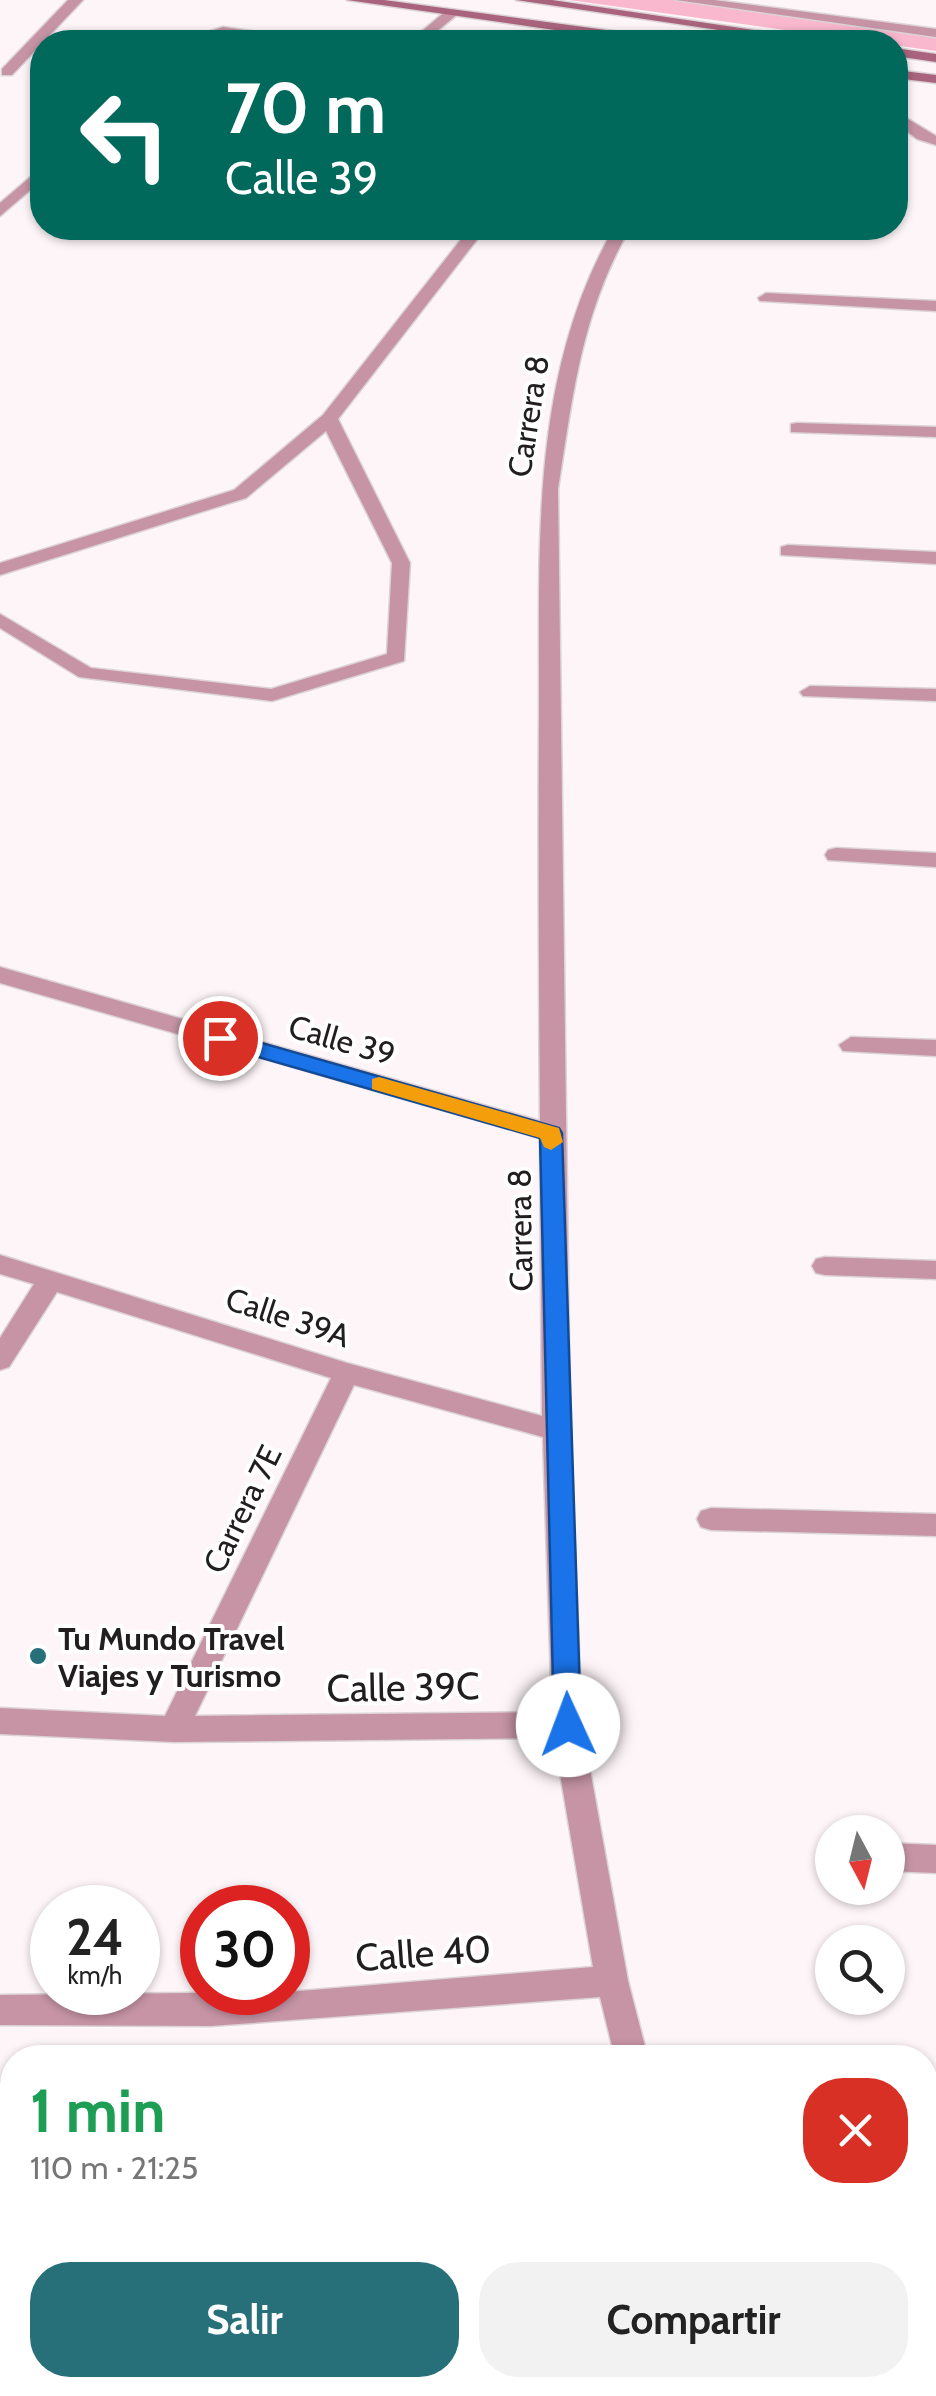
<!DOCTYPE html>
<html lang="es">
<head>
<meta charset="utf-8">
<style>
	body { margin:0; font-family:Cabin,sans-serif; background:#f2f2f2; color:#222; height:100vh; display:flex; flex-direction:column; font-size:38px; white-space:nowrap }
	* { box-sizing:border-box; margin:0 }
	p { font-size:32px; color:#767676 }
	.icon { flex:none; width:55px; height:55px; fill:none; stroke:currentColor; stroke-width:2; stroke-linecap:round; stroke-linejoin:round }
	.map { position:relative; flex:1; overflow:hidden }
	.side { position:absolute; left:0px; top:2045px; width:938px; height:352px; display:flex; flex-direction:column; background:#fff; border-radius:40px 40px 0 0; box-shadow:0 2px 8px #0004 }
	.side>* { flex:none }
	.guide { position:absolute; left:30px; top:30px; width:878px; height:210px; border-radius:40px; box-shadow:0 2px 8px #0004; background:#00695c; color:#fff; overflow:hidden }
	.needle { width:65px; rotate:173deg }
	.buttons { position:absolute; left:815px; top:1815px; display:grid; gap:20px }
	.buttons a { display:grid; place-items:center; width:90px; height:90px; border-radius:50%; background:#fff; box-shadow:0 2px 8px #0004; font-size:50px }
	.speed { position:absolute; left:30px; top:1885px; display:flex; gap:20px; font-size:50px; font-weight:700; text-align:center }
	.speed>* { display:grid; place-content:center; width:130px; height:130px; border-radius:50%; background:#fff; box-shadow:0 2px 8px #0004; line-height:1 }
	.speed small { font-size:25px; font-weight:400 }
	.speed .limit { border:15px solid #d22; background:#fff; color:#111 }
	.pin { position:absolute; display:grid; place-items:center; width:85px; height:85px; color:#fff; margin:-42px; border:5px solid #fff; border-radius:50%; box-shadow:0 2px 10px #0007 }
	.me { position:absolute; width:110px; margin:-55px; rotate:358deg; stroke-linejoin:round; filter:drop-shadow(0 0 8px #0008) }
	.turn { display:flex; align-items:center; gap:35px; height:210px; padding:0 30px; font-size:45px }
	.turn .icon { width:130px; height:130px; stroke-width:2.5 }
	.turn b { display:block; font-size:70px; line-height:85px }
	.round { display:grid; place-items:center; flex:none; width:105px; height:105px; border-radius:40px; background:#f2f2f2 }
	.headline { display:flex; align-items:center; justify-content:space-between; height:170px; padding:0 30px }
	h1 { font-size:60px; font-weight:700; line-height:75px; color:#1e9e55 }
	.primary-button { display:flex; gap:20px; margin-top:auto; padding:20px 30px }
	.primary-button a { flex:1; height:115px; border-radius:40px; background:#27707a; color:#fff; font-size:40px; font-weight:700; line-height:115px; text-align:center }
	.primary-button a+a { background:#f2f2f2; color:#222 }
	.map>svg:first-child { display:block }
</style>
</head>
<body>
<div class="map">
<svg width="936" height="2396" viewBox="0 0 936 2396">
	<rect width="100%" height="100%" fill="#fef5f8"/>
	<path fill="#fab8ce" d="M569 0H674L936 35V51Z"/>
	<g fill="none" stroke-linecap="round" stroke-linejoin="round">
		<defs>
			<g id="service">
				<path d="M68 0H83L12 75H2V69Z"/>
				<path d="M447 10 459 13 424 42H409Z"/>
				<path d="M223 27 300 38 307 42C279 44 252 35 225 35 208 36 193 43 176 42Z"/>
				<path d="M895 111 936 136V145L917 139 895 122Z"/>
				<path d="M42 167V180L0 216V203Z"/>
				<path d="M470 228H486L338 419 410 563 404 661 272 701 79 677 0 628V614L91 668 271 689 387 654 392 563 326 431 246 498 0 575V563L234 490 323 415Z"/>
			</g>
			<g id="minor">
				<path d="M676 0H714L936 29V37Z"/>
				<path d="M614 228H630C581 314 573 394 558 489L570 1430 582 1725 628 1981 648 2058H615L600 1997 211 2026 0 2025V1995L288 1992 593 1967 554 1738 174 1742 0 1734V1708L165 1716 331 1378 57 1292 9 1367 0 1370V1338L34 1284 0 1274V1255L347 1363 542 1416 540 1138 0 983V967L540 1121C539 987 538 852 539 718 540 552 528 377 614 228ZM354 1385 543 1437 552 1712 195 1716Z"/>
				<path d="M766 293 936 301V311L760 301 758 298Z"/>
				<path d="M797 423 936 427V437L791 432V424Z"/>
				<path d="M788 545 936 552V564L781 555V547Z"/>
				<path d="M810 686 936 689V701L803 696 800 692Z"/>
				<path d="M836 848 936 853V867L828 860 825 855 828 850Z"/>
				<path d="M851 1037 936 1040V1056L843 1051 839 1045Z"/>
				<path d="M825 1257 936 1261V1279L825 1275 816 1273 812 1266 816 1259Z"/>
				<path d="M711 1508 936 1514V1536L711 1530 701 1527 697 1519 701 1511Z"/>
				<path d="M888 1843 936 1845V1873L888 1871Z"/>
				<path d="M925 2324 936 2325V2361L925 2360Z"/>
			</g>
			<g id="secondary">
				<path d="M347 0H384L665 38 672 42H638Z"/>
				<path d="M516 0H552L834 42H800Z"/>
				<path d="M895 48 936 54V62L895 56Z"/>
				<path d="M895 70 936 75V83L895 78Z"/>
			</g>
		</defs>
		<use href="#service" stroke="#dbd3d5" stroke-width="3"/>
		<use href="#minor" stroke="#dbd3d5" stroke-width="3"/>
		<use href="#secondary" stroke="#dbd3d5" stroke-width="3"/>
		<use href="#service" fill="#c694a5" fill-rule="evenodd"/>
		<use href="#minor" fill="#c694a5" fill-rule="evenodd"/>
		<use href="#secondary" fill="#a9637d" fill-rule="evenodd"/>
	</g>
	<path fill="#1a73e8" stroke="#114b97" stroke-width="2.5" d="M220 1031 559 1128 562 1133 581 1725 577 1734H558L554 1725 540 1138 213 1044 210 1038Z"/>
	<path fill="#f59e0b" d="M379 1077 559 1128 563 1142 551 1150 544 1147 540 1138 372 1089V1079Z"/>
	<circle fill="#27707a" stroke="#fff" stroke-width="4" cx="38" cy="1656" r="10"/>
	<g text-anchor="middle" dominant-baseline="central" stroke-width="8" stroke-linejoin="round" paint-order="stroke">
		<g font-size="32" fill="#221e1f" stroke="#fff">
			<text transform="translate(528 416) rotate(-81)">Carrera 8</text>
			<text transform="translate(342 1040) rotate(16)">Calle 39</text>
			<text transform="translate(520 1230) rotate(-91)">Carrera 8</text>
			<text transform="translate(288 1317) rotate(18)">Calle 39A</text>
			<text transform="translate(242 1509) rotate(-64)">Carrera 7E</text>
		</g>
		<g font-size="32" font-weight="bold" fill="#221e1f" stroke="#fff" text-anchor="start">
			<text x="58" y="1638">Tu Mundo Travel<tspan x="58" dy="37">Viajes y Turismo</tspan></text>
		</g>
		<g font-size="38" fill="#221e1f" stroke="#fff">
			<text transform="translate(403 1687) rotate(-1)">Calle 39C</text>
			<text transform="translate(423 1953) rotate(-4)">Calle 40</text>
		</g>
	</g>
</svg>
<div class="buttons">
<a><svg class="needle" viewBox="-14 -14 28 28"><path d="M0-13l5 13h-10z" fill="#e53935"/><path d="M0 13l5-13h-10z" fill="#767676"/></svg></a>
<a><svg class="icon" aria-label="search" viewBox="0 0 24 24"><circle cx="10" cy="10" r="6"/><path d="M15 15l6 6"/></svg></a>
</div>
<div class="speed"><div>24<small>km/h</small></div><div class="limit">30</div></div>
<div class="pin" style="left:220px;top:1038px;background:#d93025"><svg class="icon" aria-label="arrive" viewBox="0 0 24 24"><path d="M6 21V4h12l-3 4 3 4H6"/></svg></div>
<svg class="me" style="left:568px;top:1725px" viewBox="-20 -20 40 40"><circle r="19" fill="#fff"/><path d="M0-13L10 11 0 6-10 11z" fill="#1a73e8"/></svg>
<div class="guide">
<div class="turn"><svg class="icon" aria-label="left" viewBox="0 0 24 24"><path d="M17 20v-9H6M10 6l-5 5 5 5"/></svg><div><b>70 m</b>Calle 39</div></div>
</div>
<section class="side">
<div class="headline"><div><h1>1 min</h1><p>110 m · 21:25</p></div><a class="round" style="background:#d93025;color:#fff"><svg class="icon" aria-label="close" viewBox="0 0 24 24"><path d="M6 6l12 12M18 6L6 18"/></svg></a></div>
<div class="primary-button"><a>Salir</a><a>Compartir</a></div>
</section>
</div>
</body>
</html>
